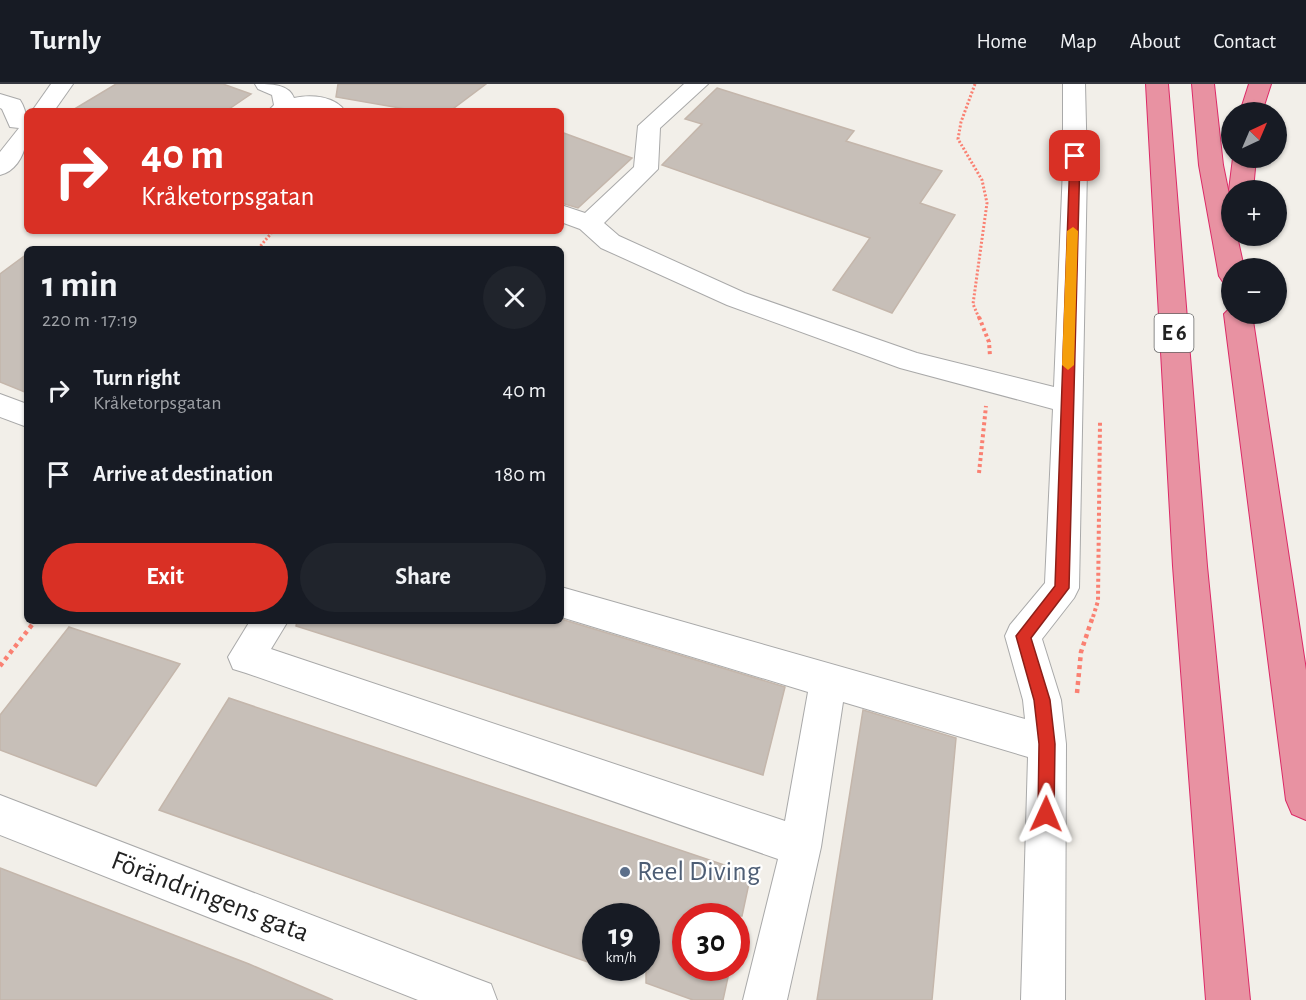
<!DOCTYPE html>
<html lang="en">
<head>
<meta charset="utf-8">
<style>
	body { margin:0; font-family:"Alegreya Sans",sans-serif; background:#20242c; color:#f1f3f6; height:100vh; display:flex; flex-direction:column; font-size:22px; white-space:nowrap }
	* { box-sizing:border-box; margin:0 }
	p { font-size:20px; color:#9ea1a6 }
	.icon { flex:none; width:33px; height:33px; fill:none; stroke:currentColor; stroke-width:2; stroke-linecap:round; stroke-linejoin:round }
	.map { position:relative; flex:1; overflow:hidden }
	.panel { position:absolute; left:24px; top:162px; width:540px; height:378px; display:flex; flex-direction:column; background:#171b24; border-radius:9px; box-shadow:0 2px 4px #0004 }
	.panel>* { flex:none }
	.top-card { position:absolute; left:24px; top:24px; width:540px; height:126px; border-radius:9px; box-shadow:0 2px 4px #0004; background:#d93025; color:#fff; overflow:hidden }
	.needle { width:39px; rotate:44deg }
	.fabs { position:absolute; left:1221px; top:18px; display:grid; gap:12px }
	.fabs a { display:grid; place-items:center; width:66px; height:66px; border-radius:50%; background:#171b24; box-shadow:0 2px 4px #0004; font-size:30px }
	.speed { position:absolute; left:582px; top:819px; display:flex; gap:12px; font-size:30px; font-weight:700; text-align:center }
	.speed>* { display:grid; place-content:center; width:78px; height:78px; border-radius:50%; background:#171b24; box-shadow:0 2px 4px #0004; line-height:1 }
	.speed small { font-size:15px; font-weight:400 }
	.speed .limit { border:9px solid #d22; background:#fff; color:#111 }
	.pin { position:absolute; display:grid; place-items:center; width:51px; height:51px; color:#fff; margin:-26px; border-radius:12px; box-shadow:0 3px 9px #0006 }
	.me { position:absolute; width:66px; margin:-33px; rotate:1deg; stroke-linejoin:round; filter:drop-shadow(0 0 4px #0008) }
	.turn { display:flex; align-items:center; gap:21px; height:126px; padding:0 18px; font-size:27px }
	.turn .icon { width:78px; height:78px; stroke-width:2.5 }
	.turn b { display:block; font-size:42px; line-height:51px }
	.round { display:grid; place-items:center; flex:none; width:63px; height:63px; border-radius:32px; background:#20242c }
	.overview { display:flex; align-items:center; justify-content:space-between; height:102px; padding:0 18px }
	h1 { font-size:36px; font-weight:700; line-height:45px }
	.action { display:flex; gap:12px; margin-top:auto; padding:12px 18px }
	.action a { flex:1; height:69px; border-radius:36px; background:#d93025; color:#fff; font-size:24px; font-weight:700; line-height:69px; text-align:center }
	.action a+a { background:#20242c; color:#f1f3f6 }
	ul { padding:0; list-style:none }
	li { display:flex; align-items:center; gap:18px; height:84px; padding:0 18px }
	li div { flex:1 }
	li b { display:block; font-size:22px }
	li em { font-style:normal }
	header { display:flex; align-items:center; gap:36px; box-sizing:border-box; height:84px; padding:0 30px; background:#171b24; border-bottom:2px solid #363941 }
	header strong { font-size:28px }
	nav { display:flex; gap:33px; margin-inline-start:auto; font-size:21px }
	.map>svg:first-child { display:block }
</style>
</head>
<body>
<header>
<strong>Turnly</strong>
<nav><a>Home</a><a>Map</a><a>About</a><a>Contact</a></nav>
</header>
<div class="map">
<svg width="1306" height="916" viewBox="0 0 1306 916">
	<rect width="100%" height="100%" fill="#f2efe9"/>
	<g fill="#c7bfb8" stroke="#c4b6ab" stroke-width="1.5">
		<path d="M116 0H223L251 10 226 27H71Z"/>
		<path d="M338 0H486L450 27H417L336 13Z"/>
		<path d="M717 4 854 47 846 57 942 87 920 119 955 131 892 229 833 206 870 154 662 81 702 40 685 35Z"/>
		<path d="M561 48 632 74 578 124 561 119Z"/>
		<path d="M27 170V309L0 298V190Z"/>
		<path d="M561 535 785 603 763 691 296 542 297 537Z"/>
		<path d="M69 543 180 580 96 702 0 666V631Z"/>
		<path d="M229 614 751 790 742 832H686V884H730L723 916H693L646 899V832H596V881L159 726Z"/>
		<path d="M863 626 956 654 932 916H817Z"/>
		<path d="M0 784 249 880 333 916H0Z"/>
	</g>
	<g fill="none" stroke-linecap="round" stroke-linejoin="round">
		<defs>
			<g id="minor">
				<path d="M51 0H73L54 27H32Z"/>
				<path d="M255 0C271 0 289 0 294 14 311 10 335 12 345 27H268L274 21 272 11 258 5Z"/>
				<path d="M684 0H708L660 44 658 85 604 139 619 152 745 209 917 269 1054 303 1063 84V0H1085L1087 84 1079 504 1074 514 1042 555 1061 616 1066 660 1065 916H1021L1028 673 843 618 821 763 787 916H743L778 775 246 589 233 585 228 573 250 537H288L271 565 785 737 808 608 561 533V503L1025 635 1023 616 1005 552 1010 541 1045 499 1053 325 900 284 727 221 601 164 580 145 561 138V121L585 129 634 83 638 42Z"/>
				<path d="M0 10 20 16C34 37 29 84 0 91V68L19 44 10 43 2 25 0 24Z"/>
				<path d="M0 310 27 320V343L0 333Z"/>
				<path d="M0 711 475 894 491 900 497 916H418L0 751Z"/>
			</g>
			<g id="highway">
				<path d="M1146 0H1168L1207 482 1250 916H1206L1173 482Z"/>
				<path d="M1192 0H1214L1223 81 1232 125V152H1237L1244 184H1232V201L1223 198 1219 192 1199 81Z"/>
				<path d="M1249 0H1271L1262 28H1240Z"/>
				<path d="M1233 74H1256L1253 106H1232V110L1229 106Z"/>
				<path d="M1232 222V230H1252L1306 586V736L1292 730 1286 716 1224 230Z"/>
			</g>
		</defs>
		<use href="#minor" stroke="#a9a9a9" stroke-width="2"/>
		<use href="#highway" stroke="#dc2a67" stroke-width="2"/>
		<g stroke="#fa8072" stroke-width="3" stroke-dasharray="2 2" stroke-linecap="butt">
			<path d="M975 0 961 38 958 55 982 96 987 119 973 220 979 234"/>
			<path d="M258 165 273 147"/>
		</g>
		<g stroke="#fa8072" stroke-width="4" stroke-dasharray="3 3" stroke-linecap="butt">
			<path d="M979 233 989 258 990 272"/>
			<path d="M979 389 986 322"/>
			<path d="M1093 533 1098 517 1100 338"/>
		</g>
		<g stroke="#fa8072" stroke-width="4.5" stroke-dasharray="4 4" stroke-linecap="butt">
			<path d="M0 582 35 537"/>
			<path d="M1077 609 1081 568 1093 532"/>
		</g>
		<use href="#minor" fill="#fff" fill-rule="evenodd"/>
		<use href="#highway" fill="#e892a2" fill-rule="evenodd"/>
	</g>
	<path fill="#d93025" stroke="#8d1f18" stroke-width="1.5" d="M1075 69 1080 72 1069 504 1031 554 1050 616 1055 660 1054 730 1052 736 1046 738 1040 736 1038 730 1039 660 1034 616 1016 552 1055 502 1070 72Z"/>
	<path fill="#f59e0b" d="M1073 143 1078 147 1074 281 1068 286 1062 281 1067 147Z"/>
	<circle fill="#5c6f8a" stroke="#fff" stroke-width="2" cx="625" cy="788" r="6"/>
	<g text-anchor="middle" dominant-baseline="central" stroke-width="4.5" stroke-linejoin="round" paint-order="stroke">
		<rect fill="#fff" stroke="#646464" stroke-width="1.5" x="1154.5" y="230" width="39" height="38" rx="4.5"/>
		<g font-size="22" font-weight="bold" fill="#222">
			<text x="1174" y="249">E 6</text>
		</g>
		<g font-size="28" fill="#4e5e75" stroke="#fff" text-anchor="start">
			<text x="637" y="788">Reel Diving</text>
		</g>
		<g font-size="28" fill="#222" stroke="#fff">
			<text transform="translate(210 813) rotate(21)">Förändringens gata</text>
		</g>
	</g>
</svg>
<div class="fabs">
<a><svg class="needle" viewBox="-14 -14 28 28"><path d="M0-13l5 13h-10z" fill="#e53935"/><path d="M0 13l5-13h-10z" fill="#9ea1a6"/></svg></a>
<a>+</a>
<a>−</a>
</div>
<div class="speed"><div>19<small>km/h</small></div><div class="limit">30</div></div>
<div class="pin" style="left:1075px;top:72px;background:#d93025"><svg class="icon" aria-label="arrive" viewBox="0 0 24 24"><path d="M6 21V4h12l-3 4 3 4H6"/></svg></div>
<svg class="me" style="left:1046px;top:730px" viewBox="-20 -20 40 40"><path d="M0-17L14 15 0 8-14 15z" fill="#d93025" stroke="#fff" stroke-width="4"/></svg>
<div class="top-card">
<div class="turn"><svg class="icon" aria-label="right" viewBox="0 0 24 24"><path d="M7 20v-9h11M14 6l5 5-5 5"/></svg><div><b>40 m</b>Kråketorpsgatan</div></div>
</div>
<section class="panel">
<div class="overview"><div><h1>1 min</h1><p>220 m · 17:19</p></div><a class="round"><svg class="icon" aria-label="close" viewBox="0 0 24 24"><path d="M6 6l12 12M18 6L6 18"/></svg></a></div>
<ul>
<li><svg class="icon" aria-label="right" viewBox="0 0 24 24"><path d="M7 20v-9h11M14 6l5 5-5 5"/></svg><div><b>Turn right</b><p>Kråketorpsgatan</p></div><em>40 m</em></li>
<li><svg class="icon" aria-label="arrive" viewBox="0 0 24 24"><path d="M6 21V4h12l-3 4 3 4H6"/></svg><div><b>Arrive at destination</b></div><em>180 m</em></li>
</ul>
<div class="action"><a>Exit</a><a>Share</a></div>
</section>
</div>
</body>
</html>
